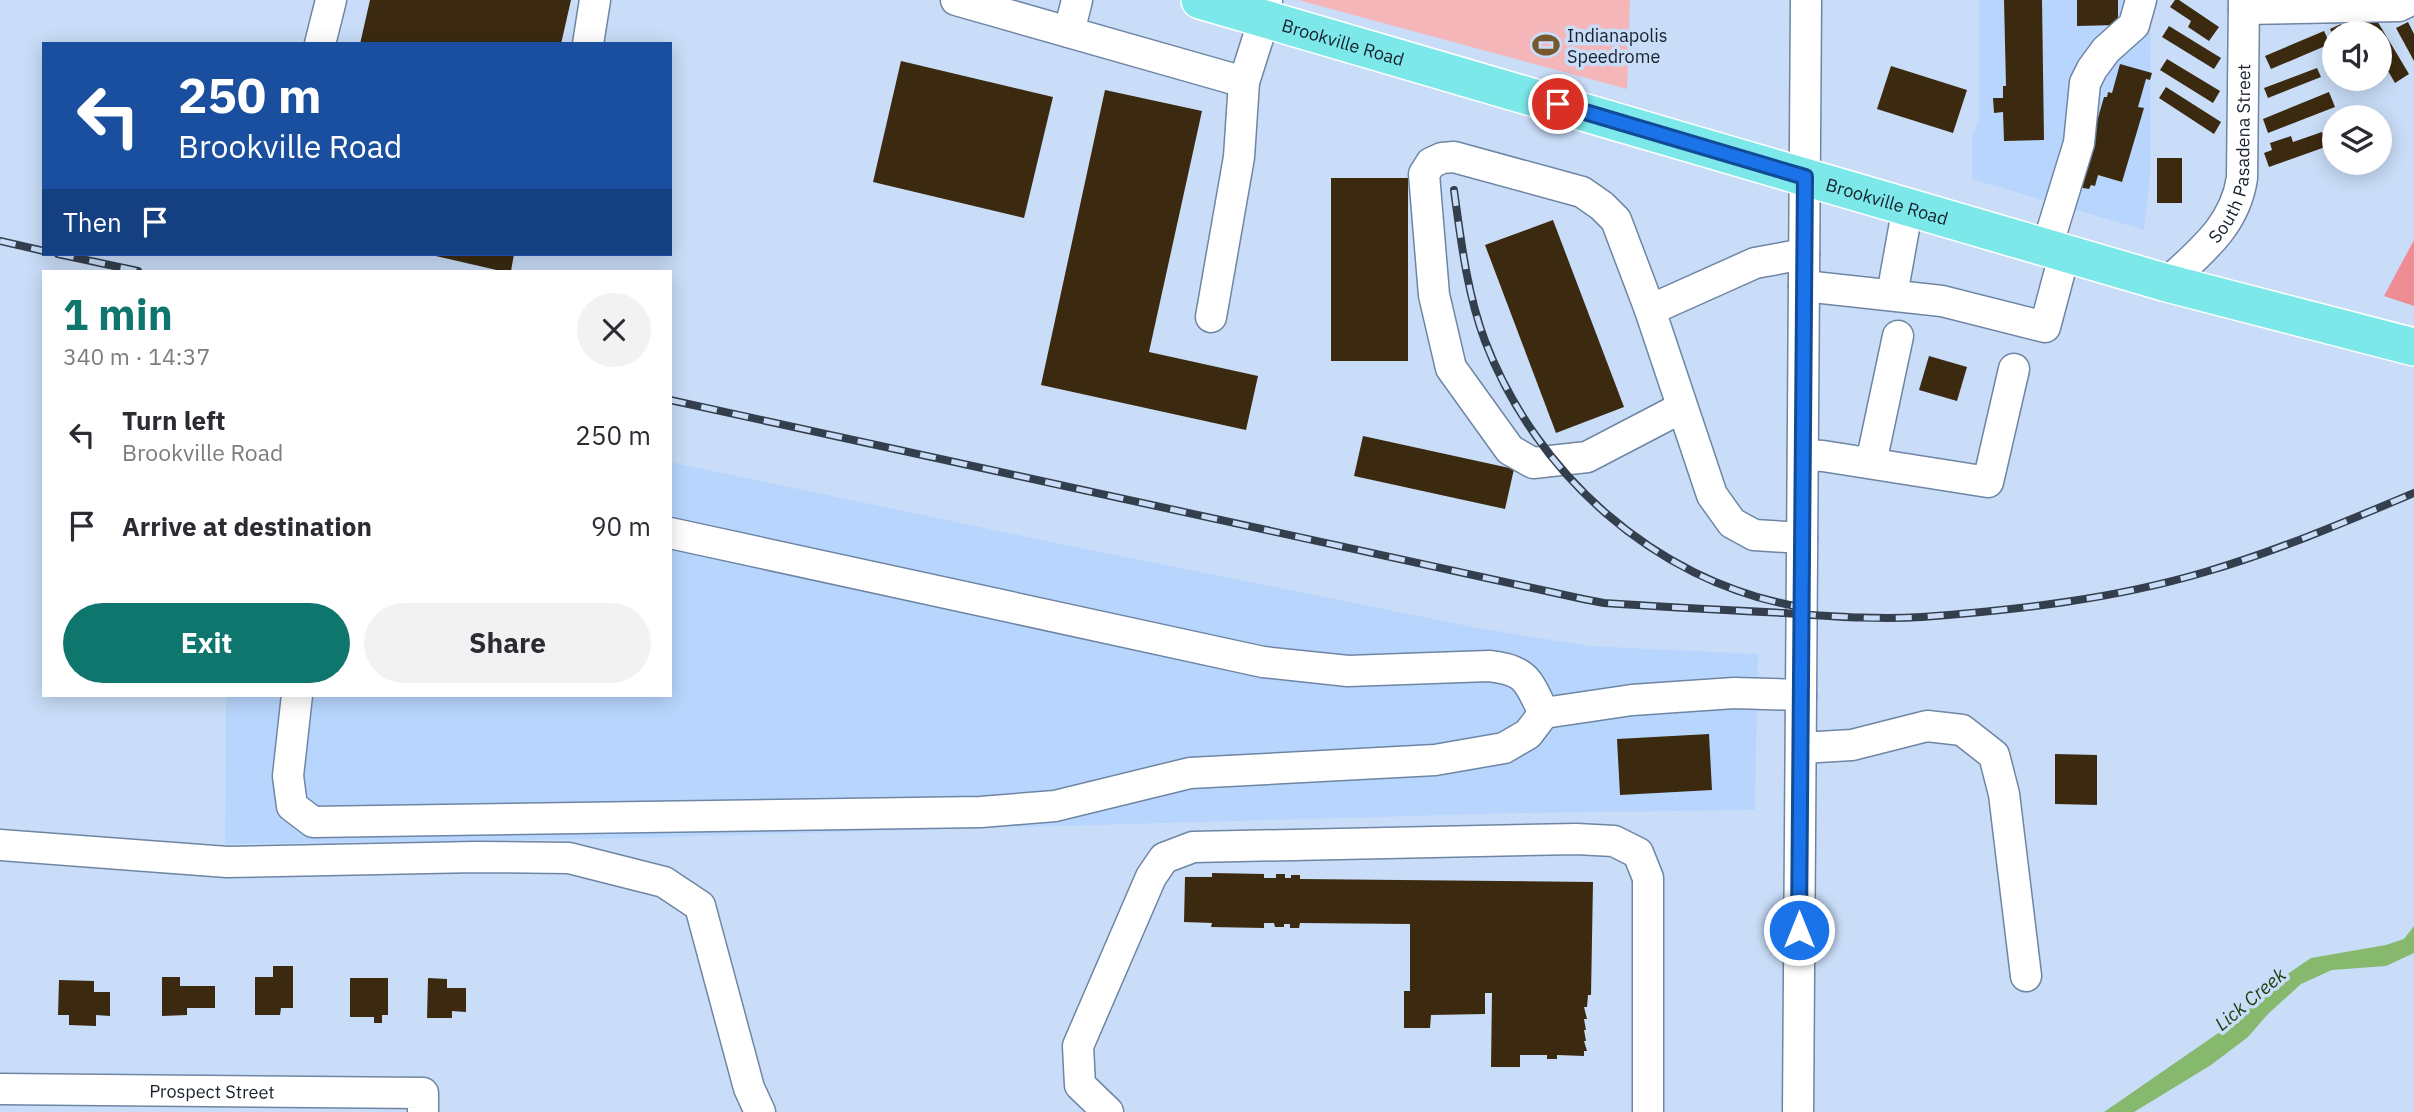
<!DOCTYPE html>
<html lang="en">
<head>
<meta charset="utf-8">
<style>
	body { margin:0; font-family:"IBM Plex Sans",sans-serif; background:#f2f2f3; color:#2b2b33; height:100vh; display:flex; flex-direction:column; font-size:26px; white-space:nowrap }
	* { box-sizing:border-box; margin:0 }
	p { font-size:23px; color:#7c7c81 }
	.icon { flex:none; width:38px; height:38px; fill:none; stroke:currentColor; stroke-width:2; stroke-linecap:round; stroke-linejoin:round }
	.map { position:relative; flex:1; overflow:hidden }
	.details { position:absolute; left:42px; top:270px; width:630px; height:427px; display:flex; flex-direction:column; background:#fff; border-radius:0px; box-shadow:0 4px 18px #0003 }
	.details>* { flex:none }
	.top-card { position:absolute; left:42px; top:42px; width:630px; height:214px; border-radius:0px; box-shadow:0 4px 18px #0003; background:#1a4fa0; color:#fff; overflow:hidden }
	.controls { position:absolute; left:2322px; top:21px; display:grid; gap:14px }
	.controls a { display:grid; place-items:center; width:70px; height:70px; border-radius:50%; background:#fff; box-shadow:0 4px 18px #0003; font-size:35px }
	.pin { position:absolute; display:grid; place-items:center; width:60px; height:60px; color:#fff; margin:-30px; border:4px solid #fff; border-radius:50%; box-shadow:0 2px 7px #0007 }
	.me { position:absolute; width:77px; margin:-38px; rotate:0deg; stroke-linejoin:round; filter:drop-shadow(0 0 5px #0008) }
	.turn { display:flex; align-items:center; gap:24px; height:147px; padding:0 21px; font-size:32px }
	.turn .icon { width:91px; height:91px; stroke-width:2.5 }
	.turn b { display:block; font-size:49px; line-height:60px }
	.then { display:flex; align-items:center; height:66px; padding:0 21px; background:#0003; gap:14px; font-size:26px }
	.round { display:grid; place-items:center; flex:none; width:74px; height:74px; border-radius:37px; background:#f2f2f3 }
	.headline { display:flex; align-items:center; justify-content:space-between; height:119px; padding:0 21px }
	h1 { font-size:42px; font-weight:800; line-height:52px; color:#0f766e }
	.button { display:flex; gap:14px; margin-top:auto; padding:14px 21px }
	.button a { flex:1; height:80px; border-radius:42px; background:#0f766e; color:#fff; font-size:28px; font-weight:800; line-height:80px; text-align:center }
	.button a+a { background:#f2f2f3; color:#2b2b33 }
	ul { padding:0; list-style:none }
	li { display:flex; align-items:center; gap:21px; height:91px; padding:0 21px }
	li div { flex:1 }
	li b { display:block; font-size:26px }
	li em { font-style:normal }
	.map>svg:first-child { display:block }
</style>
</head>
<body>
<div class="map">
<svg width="2414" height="1112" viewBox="0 0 2414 1112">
	<rect width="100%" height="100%" fill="#c9ddf8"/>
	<g fill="#b8d6fd">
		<path d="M1979 0H2151L2150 175 2144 230 1972 179V136L1979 118Z"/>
		<path d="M670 462 1061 544 1478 628 1589 646 1758 654 1755 810 1521 813 595 839 225 844 226 695H670Z"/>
	</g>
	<path fill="#f5b6b9" d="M1297 0H1630L1627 89 1298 0Z"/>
	<path fill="#ee8e94" d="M2414 240V306L2384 296Z"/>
	<path fill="#86b96d" d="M2414 926V953L2386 966 2332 970 2301 984 2268 1014 2248 1037 2211 1065 2134 1112H2104L2227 1027 2267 988 2311 958 2386 945 2404 939Z"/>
	<g fill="#3b2a10">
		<path d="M370 0H571L561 44H360Z"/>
		<path d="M2004 0H2042L2044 140 2004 141 2003 112 1994 113 1993 98H2003V86H2006Z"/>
		<path d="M2077 0H2118V25L2077 26Z"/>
		<path d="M2175 0H2179L2219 27 2209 41 2188 27 2191 21 2170 7Z"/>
		<path d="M2376 19 2409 74 2395 83 2380 57V33H2366L2362 27Z"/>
		<path d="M2408 22 2414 34V61L2396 28Z"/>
		<path d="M2341 24 2347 33H2334V37L2330 29Z"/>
		<path d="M2169 26 2221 58 2214 69 2162 37Z"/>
		<path d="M2324 31 2330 44 2271 69 2265 56Z"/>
		<path d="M2167 59 2220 91 2213 103 2160 70Z"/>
		<path d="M901 61 1053 97 1024 218 873 182Z"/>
		<path d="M2120 64 2152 73 2150 80 2146 79 2138 107 2144 108 2122 182 2098 175 2095 186 2091 185 2089 189 2078 187 2104 97H2107L2108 92 2112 93Z"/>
		<path d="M1891 66 1967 90 1953 133 1877 109Z"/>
		<path d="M2317 68 2321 77 2268 98 2264 88Z"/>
		<path d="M2166 87 2221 122 2214 134 2159 98Z"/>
		<path d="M1105 90 1202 111 1149 352 1258 376 1246 430 1041 385Z"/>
		<path d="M2329 92 2335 107 2268 133 2263 119Z"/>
		<path d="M2322 132 2328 146 2269 167 2264 153 2272 150 2270 143 2291 136 2293 142Z"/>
		<rect x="2157" y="158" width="25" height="45"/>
		<rect x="1331" y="178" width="77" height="183"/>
		<path d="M1553 220 1624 407 1556 433 1485 245Z"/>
		<path d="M427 254H514L511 271H501Z"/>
		<path d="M1929 356 1967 367 1957 401 1919 390Z"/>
		<path d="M1363 436 1514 469 1505 509 1354 476Z"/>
		<path d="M1709 734 1712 790 1620 795 1617 739Z"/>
		<path d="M2055 754 2097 755V805L2055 804Z"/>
		<path d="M1212 873 1264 874V878H1276V874H1285V878H1291V875H1300V879L1593 882 1591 995H1588L1587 1007H1584L1587 1019H1584L1586 1030H1584L1586 1041H1584L1587 1051H1584V1056L1557 1055V1059H1547V1055H1520V1067H1491L1492 993H1485V1014L1431 1015 1430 1028H1404V991H1410V924L1300 923 1299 928H1290V924H1284V927H1275L1274 923H1264V928L1211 927 1212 923 1184 922 1185 877H1212Z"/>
		<path d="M273 966H293V1008H281L280 1015H255V977H273Z"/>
		<path d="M162 977H180V986H215V1008H187V1015L162 1016Z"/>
		<path d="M350 978H388V1015H382V1023H374V1017H350Z"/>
		<path d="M428 978 447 979V988H466V1012L452 1011V1018H427Z"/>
		<path d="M59 980 94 981V992H110V1016L96 1015V1026L69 1025V1015H58Z"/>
	</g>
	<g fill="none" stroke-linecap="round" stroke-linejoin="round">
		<defs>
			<g id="minor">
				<path d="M956 0 1244 82 1264 19 1267 0"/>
				<path d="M2244 9 2399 6 2411 0"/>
				<path d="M1069 32 1077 0"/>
				<path d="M320 44 331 0"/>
				<path d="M588 44 595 0"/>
				<path d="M2047 247 2079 143 2085 83 2092 69 2106 50 2134 25 2141 0"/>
				<path id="s1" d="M2167 283C2200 252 2235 226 2242 178L2244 0"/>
				<path d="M1804 286 1942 301 2045 327 2065 252"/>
				<path d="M1892 295 1908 206"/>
				<path d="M1650 310 1712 495 1732 523 1754 535 1802 538"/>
				<path d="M1211 317 1239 157 1244 82"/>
				<path d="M1681 408 1587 457 1533 463 1510 450 1451 368 1434 295 1424 174 1431 163 1442 158 1454 157 1582 192 1602 206 1616 220 1650 310 1755 263 1804 254"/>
				<path d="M1803 455 1823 456 1988 482 2014 369"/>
				<path d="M1871 463 1898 336"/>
				<path d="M670 533 1263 662 1348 671 1489 666C1528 670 1528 682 1544 713"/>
				<path d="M297 695 288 776 292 806 313 822 981 812 1055 806 1190 773 1435 760 1504 748 1528 734 1544 713 1632 700 1734 693 1801 695"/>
				<path d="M1801 748 1852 745 1927 726 1962 730 1994 755 2004 794 2026 976"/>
				<path d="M0 845 227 862 476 857 569 858 664 882 700 906 749 1088 760 1112"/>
				<path id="s2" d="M0 1089 423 1093V1112"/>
				<path d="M1108 1112 1080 1085 1078 1046 1151 877 1164 858 1193 847 1576 839 1614 841 1638 853 1648 878V1112"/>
				<path d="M1798 1112 1806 0"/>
			</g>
			<g id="major">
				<path id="s3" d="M1200 0 2167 283 2414 347"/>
			</g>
		</defs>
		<use href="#minor" stroke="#6e85a4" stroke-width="33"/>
		<use href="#major" stroke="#fff" stroke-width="40"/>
		<use href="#minor" stroke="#fff" stroke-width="30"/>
		<use href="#major" stroke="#7ce8e9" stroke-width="37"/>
		<defs>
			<g id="rail">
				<path d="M1454 190C1461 241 1467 293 1485 341 1536 474 1654 580 1795 606"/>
				<path d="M0 241 44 251"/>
				<path d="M58 254 138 271"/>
				<path d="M670 400 1583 599 1604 603C1664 607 1724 610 1784 613 1830 616 1876 620 1922 617 2017 610 2114 599 2205 572 2277 551 2345 522 2414 493"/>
			</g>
		</defs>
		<use href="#rail" stroke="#343f4e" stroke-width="8"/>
		<use href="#rail" stroke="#c9ddf8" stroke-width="5" stroke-dasharray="16" stroke-linecap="butt"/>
	</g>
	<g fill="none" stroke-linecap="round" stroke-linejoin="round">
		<defs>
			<path id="route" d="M1558 104 1805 177 1799 930"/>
		</defs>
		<use href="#route" stroke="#114b97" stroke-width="18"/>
		<use href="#route" stroke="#1a73e8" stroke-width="12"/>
	</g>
	<defs>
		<symbol id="stadium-bare" viewBox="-9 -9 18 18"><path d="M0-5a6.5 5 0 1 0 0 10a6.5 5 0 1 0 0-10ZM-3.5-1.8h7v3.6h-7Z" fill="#76582c" stroke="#c9ddf8" stroke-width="2.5" paint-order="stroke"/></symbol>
	</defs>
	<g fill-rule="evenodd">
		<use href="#stadium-bare" x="1527" y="26" width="38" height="38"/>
	</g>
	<g text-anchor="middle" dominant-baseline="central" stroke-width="7" stroke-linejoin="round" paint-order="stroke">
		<g font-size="18" fill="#18212d" stroke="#c9ddf8" text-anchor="start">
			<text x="1567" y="35">Indianapolis<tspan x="1567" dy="21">Speedrome</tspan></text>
		</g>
		<g font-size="18" fill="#18212d" stroke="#c9ddf8">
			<text stroke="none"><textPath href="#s3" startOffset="149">Brookville Road</textPath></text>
			<text stroke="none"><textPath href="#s1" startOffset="154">South Pasadena Street</textPath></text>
			<text stroke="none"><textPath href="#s3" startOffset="716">Brookville Road</textPath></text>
			<text stroke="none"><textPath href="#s2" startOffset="212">Prospect Street</textPath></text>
		</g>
		<g font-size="19" font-style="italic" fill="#1d3d07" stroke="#c9ddf8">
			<text transform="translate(2250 999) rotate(-40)">Lick Creek</text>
		</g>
	</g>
</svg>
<div class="controls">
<a><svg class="icon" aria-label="sound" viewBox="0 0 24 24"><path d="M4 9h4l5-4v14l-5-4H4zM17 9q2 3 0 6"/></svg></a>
<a><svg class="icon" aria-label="layers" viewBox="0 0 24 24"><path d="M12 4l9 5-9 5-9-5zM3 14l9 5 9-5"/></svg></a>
</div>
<div class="pin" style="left:1558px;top:104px;background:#d93025"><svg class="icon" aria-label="arrive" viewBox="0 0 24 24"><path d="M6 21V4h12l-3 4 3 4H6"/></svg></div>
<svg class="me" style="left:1799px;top:930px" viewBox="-20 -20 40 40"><circle r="17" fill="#1a73e8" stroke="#fff" stroke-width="3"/><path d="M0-11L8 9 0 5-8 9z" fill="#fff"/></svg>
<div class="top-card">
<div class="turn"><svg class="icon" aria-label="left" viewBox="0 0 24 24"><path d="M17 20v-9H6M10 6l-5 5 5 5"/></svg><div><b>250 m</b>Brookville Road</div></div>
<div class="then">Then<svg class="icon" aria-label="arrive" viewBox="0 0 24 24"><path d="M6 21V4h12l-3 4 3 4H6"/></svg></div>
</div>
<section class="details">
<div class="headline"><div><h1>1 min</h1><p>340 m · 14:37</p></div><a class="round"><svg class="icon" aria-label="close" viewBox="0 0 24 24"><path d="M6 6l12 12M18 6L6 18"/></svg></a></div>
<ul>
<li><svg class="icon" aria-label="left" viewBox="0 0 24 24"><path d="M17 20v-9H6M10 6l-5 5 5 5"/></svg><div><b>Turn left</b><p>Brookville Road</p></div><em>250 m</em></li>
<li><svg class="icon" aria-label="arrive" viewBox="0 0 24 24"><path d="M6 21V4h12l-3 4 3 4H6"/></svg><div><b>Arrive at destination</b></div><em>90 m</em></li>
</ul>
<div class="button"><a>Exit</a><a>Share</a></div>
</section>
</div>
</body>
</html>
